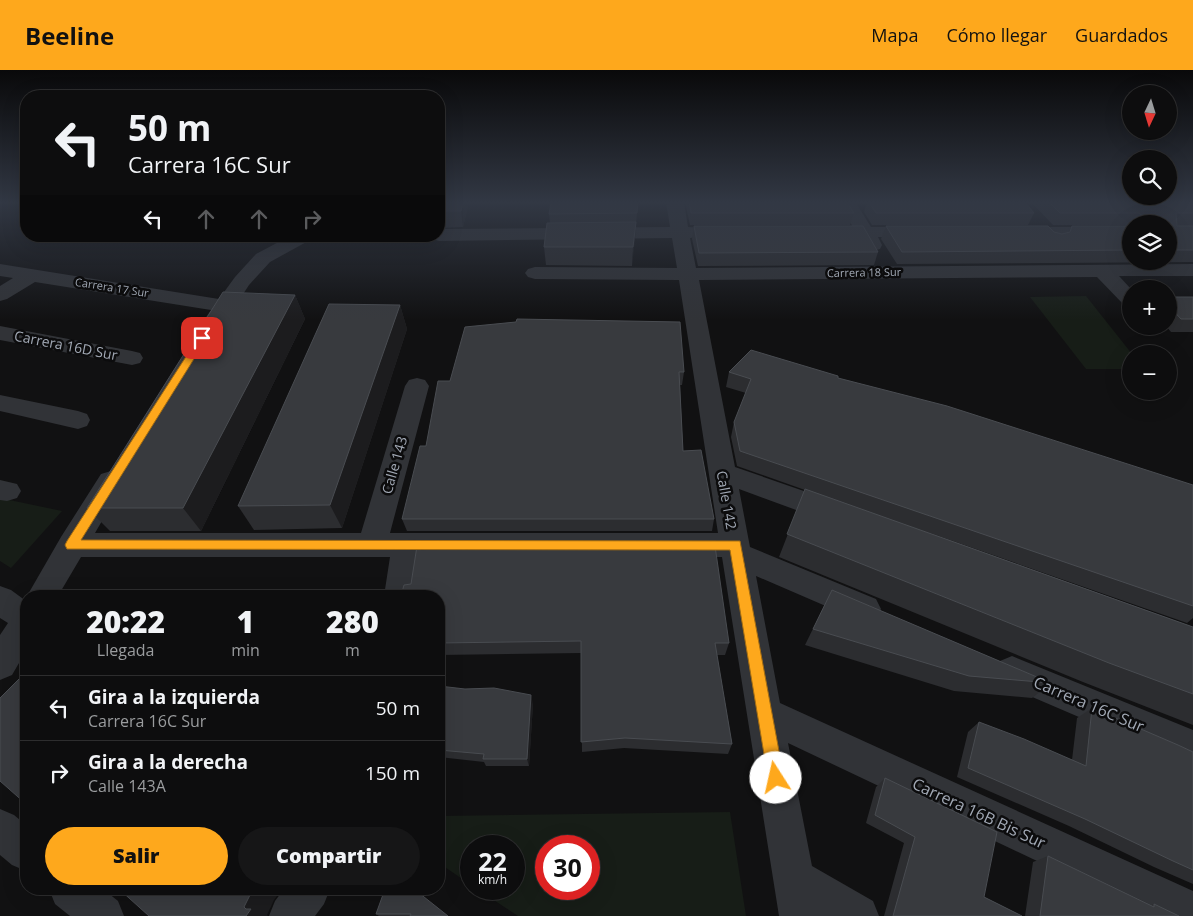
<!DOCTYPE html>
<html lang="es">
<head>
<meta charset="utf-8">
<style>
	body { margin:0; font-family:"Open Sans",sans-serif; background:#161617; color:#f1f3f6; height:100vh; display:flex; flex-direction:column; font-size:19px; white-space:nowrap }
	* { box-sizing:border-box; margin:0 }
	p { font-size:16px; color:#9a9c9e }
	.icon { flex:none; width:28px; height:28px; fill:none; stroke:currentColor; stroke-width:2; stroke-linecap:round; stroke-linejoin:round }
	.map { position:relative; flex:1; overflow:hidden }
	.sheet { position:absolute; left:20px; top:520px; width:425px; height:305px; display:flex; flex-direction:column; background:#0d0d0e; border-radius:20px; box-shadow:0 5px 20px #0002,0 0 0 1px #2d2d2e }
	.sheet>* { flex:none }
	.top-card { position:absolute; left:20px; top:20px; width:425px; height:152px; border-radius:20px; box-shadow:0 5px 20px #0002,0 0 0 1px #2d2d2e; background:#0d0d0e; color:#f1f3f6; overflow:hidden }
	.needle { width:32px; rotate:184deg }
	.fabs { position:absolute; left:1122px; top:15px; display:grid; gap:10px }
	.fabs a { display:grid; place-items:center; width:55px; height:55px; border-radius:50%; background:#0d0d0e; box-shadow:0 5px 20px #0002,0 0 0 1px #2d2d2e; font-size:25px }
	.speed { position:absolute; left:460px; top:765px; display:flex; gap:10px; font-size:25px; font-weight:700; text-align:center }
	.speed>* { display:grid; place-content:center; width:65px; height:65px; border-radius:50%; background:#0d0d0e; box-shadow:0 5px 20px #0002,0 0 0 1px #2d2d2e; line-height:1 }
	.speed small { font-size:12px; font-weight:400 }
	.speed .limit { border:8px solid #d22; background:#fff; color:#111 }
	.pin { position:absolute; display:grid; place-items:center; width:42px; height:42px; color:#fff; margin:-21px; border-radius:10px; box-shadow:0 2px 8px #0006 }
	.me { position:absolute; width:55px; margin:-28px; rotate:350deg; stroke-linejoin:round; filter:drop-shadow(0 0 4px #0008) }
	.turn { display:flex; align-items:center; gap:18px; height:105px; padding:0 25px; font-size:22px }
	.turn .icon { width:65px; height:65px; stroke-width:2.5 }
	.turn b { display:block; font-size:35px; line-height:42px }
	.lanes { display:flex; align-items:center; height:48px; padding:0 25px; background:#0003; justify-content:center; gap:25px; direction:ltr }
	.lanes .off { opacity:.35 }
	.eta { display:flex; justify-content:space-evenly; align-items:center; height:85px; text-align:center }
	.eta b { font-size:30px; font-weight:800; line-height:35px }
	.button { display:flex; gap:10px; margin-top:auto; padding:10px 25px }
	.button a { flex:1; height:58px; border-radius:30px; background:#fea81c; color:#111; font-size:20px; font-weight:800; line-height:58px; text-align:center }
	.button a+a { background:#161617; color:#f1f3f6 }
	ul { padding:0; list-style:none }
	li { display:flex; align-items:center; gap:15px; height:65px; padding:0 25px; border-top:1px solid #2d2d2e }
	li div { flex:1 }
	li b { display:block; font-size:19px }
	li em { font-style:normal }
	header { display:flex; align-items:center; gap:30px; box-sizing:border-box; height:70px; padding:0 25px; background:#fea81c; color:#111 }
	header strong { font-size:24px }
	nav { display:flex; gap:28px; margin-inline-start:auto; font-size:18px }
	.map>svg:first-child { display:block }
</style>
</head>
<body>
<header>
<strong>Beeline</strong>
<nav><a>Mapa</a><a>Cómo llegar</a><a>Guardados</a></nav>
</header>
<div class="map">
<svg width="1193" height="846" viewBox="0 0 1193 846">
	<rect width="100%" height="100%" fill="#111112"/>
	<g fill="#171d17" fill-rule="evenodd">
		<path d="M1086 226 1132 284 1131 299H1086L1030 227Z"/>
		<path d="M0 428 62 441 11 498 0 491Z"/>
		<path d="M730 742 746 846H518L477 819H514V776H471V815L439 793V746ZM546 776H589V819H546Z"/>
	</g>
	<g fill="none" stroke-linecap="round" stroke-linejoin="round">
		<g fill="#313337" fill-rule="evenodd">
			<path d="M666 132H684L688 157 703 158 706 162 703 166 690 168 696 198 1193 194V206H1119L1131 219V237L1124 235 1097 207 699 210 735 397 847 436 851 444 847 452 837 455 739 419 750 477 876 529 881 539 876 549 865 553 756 506 780 633 1193 821V846H1153L788 673 812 796 873 831 879 846H779L722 487H420L414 526H384L390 487H81L58 526H27L61 467 101 404 111 401 121 404 125 411 95 463H361L405 316 409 310 417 308 425 310 429 316 390 463H718L679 210 535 209 528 207 525 203 528 199 535 197 677 198 672 168 439 171 433 169 431 166H439V159L670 157Z"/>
			<path d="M851 132 856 133 871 157H922L928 158 931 162 928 166 922 167H878L882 175 880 179 873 181 866 179 859 167 824 166 821 162 824 158 853 157 841 137 844 133Z"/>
			<path d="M1018 157H1131V167H1018L1012 166 1009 162 1012 158Z"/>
			<path d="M290 166H313L310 170 270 192 249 215 221 258 213 259 205 258 202 253 211 240 35 212 7 229 0 231V216L13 208 0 206V194L219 229 235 207 256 184Z"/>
			<path d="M0 256 132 281 140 283 143 288 140 293 132 295 0 270Z"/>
			<path d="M0 325 78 341 87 344 90 350 87 356 78 359 0 341Z"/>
			<path d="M0 410 17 414 21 421 17 428 7 431 0 430Z"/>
			<path d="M0 516 11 520 26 531V581L12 605 0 610V565L8 553 0 548Z"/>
			<path d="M1012 586 1193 660V696L1000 613 995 602 1000 591Z"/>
			<path d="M0 739 14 745 26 755V801L12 795 0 785Z"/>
			<path d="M49 819H103L118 831 124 846H70L55 834Z"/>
			<path d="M284 819H330L324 834 315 846H269L275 831Z"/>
		</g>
	</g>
	<g fill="#2c2d30">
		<path d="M439 132H469L463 157 439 158Z"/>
		<path d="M551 132H638L636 155H635L632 196 546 195 544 177 550 153 549 144Z"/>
		<path d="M685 132H846L854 143 850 155H690Z"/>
		<path d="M867 132H1025L1034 143 1028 155H872L864 142Z"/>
		<path d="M1031 132H1193V192L897 194 881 169 886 156 1054 162 1062 164 1068 163 1072 156H1131V191H1169V154H1131V155H1053Z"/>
		<path d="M694 156 878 182 874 195 698 196 692 169Z"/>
		<path d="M295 225 305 249 201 461H110L87 438Z"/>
		<path d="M1169 227H1193V262H1171L1166 256H1169Z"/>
		<path d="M400 235 407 259 342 458 254 460 238 436Z"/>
		<path d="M684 302 682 315H680L683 381 714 449 712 461H407L402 449 426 376 450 311Z"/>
		<path d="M729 302 838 308 1193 415V548L1187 553 927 462 1193 557V655L1083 612 779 487 805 420 737 396 731 367 734 352 746 323 726 317Z"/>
		<path d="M832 520 1051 613 1032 628 954 621 805 575Z"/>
		<path d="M439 526 729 573 725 585H717L732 674 728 684 624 678 582 682 581 583 439 585Z"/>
		<path d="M439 616 533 634 529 696H486L484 692 439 687Z"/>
		<path d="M1092 638 1193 682V814L1154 797 1069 756 957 707 968 662 979 652 1072 690 1077 648Z"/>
		<path d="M885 708 984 827 1022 846H884L904 773 866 753 876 717Z"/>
		<path d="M1048 786 1151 835 1154 834 1179 846H1025L1033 792Z"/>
		<path d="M385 819 448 846H379L376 844Z"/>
	</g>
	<g fill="#1c1c1e">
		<path d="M463 132H469L463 157 461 141Z"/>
		<path d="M636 152 635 170 632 196 633 177Z"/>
		<path d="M295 225 305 249 201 461 183 438Z"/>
		<path d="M400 235 407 259 342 458 330 435Z"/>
		<path d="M531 625 533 634 529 696 527 689Z"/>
		<path d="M253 819H282L274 830 267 845 268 846H246V839L244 837Z"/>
	</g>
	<g fill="#383a3e" stroke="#494c51">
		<path d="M439 132H463L461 141H439Z"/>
		<path d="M551 132H638L637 143 549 144Z"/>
		<path d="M689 132H847L854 143H691Z"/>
		<path d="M869 132H1025L1034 143H876Z"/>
		<path d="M1049 132H1193V143H1176L1177 156H1193V180H1169V154H1141V145L1139 143H1060Z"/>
		<path d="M636 152 633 177H544L547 153Z"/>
		<path d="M694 156H863L878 182 699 183Z"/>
		<path d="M886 156H1048L1054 162 1062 164 1070 162 1072 156H1131V180L902 182Z"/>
		<path d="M223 222 295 225 183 438H87Z"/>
		<path d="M1169 227H1193V249H1181L1169 236Z"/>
		<path d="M329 234 400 235 330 435 238 436Z"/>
		<path d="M517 249 680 252 684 302H679L683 381 701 380 714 449H402L420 376H426L438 311H450L465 257 516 252Z"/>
		<path d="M751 280 838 306V308L947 336 1193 415V536L740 381 734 352 751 309 729 302Z"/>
		<path d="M805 419 1193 557V624L1109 593 787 464Z"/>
		<path d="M417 476H715L729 573H715L732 674 625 668 581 672V571L439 573V526H401L404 515 411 514Z"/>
		<path d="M832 520 1051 613 969 606 813 559Z"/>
		<path d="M26 602V734L0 711V628Z"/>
		<path d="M439 616 465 619 494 618 531 625 527 689H483L484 684 439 680Z"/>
		<path d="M1092 638 1178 675 1193 682V800L1173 791 1085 749 968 698 979 652 1024 669 1086 696Z"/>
		<path d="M885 708 997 762 984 827 1022 846H893L915 767 875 745Z"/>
		<path d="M1048 786 1154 837V834L1179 846H1040Z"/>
		<path d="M119 819H253L244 837 246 839H251L246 846H149Z"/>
		<path d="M385 819H414L448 846H410L411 844H376Z"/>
	</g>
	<linearGradient id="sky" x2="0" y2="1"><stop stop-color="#09090a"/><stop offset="0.53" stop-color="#323844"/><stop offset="1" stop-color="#323844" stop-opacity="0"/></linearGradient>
	<rect width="1193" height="250" fill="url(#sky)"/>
	<path fill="#fea81c" stroke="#a56d12" d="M202 265 207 268 81 470 740 471 784 708 782 714 776 716 770 714 768 708 730 480 67 479 65 475 67 471 198 268Z"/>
	<g text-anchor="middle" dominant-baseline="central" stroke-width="5" stroke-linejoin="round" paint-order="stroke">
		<g font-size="11" fill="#a1a8b4" stroke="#0c0c0d">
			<text transform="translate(864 202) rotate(-1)">Carrera 18 Sur</text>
			<text transform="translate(112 217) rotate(9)">Carrera 17 Sur</text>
		</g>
		<g font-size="14" fill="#a1a8b4" stroke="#0c0c0d">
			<text transform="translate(66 275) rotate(11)">Carrera 16D Sur</text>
			<text transform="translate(394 395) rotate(-74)">Calle 143</text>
			<text transform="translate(727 430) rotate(80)">Calle 142</text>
		</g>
		<g font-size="16" fill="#a1a8b4" stroke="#0c0c0d">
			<text transform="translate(1089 634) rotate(23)">Carrera 16C Sur</text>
			<text transform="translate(979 743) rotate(25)">Carrera 16B Bis Sur</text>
		</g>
	</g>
</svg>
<div class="fabs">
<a><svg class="needle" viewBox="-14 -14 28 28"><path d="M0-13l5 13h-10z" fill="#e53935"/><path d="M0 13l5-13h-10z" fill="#9a9c9e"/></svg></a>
<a><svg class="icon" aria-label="search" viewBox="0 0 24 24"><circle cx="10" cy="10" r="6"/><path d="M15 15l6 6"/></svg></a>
<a><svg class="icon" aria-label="layers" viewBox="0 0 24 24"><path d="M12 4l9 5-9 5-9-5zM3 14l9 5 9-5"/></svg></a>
<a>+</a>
<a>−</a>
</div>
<div class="speed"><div>22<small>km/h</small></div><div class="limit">30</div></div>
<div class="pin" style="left:202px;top:268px;background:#d93025"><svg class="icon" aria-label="arrive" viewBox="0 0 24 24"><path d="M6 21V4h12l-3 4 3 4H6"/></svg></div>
<svg class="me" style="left:776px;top:708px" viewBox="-20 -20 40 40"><circle r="19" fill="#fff"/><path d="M0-13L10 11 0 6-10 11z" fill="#fea81c"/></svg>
<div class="top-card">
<div class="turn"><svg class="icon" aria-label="left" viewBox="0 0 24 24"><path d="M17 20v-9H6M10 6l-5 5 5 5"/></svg><div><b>50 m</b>Carrera 16C Sur</div></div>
<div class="lanes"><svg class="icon" aria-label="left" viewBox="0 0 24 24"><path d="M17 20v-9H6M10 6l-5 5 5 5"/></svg><svg class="icon off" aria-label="ahead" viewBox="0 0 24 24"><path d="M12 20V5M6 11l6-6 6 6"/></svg><svg class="icon off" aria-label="ahead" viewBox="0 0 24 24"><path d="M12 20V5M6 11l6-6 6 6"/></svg><svg class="icon off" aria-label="right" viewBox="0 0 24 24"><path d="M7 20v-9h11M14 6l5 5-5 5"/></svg></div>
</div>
<section class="sheet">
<div class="eta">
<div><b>20:22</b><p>Llegada</p></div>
<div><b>1</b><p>min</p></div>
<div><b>280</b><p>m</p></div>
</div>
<ul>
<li><svg class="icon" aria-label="left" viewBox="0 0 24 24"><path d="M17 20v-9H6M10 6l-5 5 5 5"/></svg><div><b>Gira a la izquierda</b><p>Carrera 16C Sur</p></div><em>50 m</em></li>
<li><svg class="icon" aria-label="right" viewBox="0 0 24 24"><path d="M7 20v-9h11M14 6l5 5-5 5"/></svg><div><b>Gira a la derecha</b><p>Calle 143A</p></div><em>150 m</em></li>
</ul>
<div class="button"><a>Salir</a><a>Compartir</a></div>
</section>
</div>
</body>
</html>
